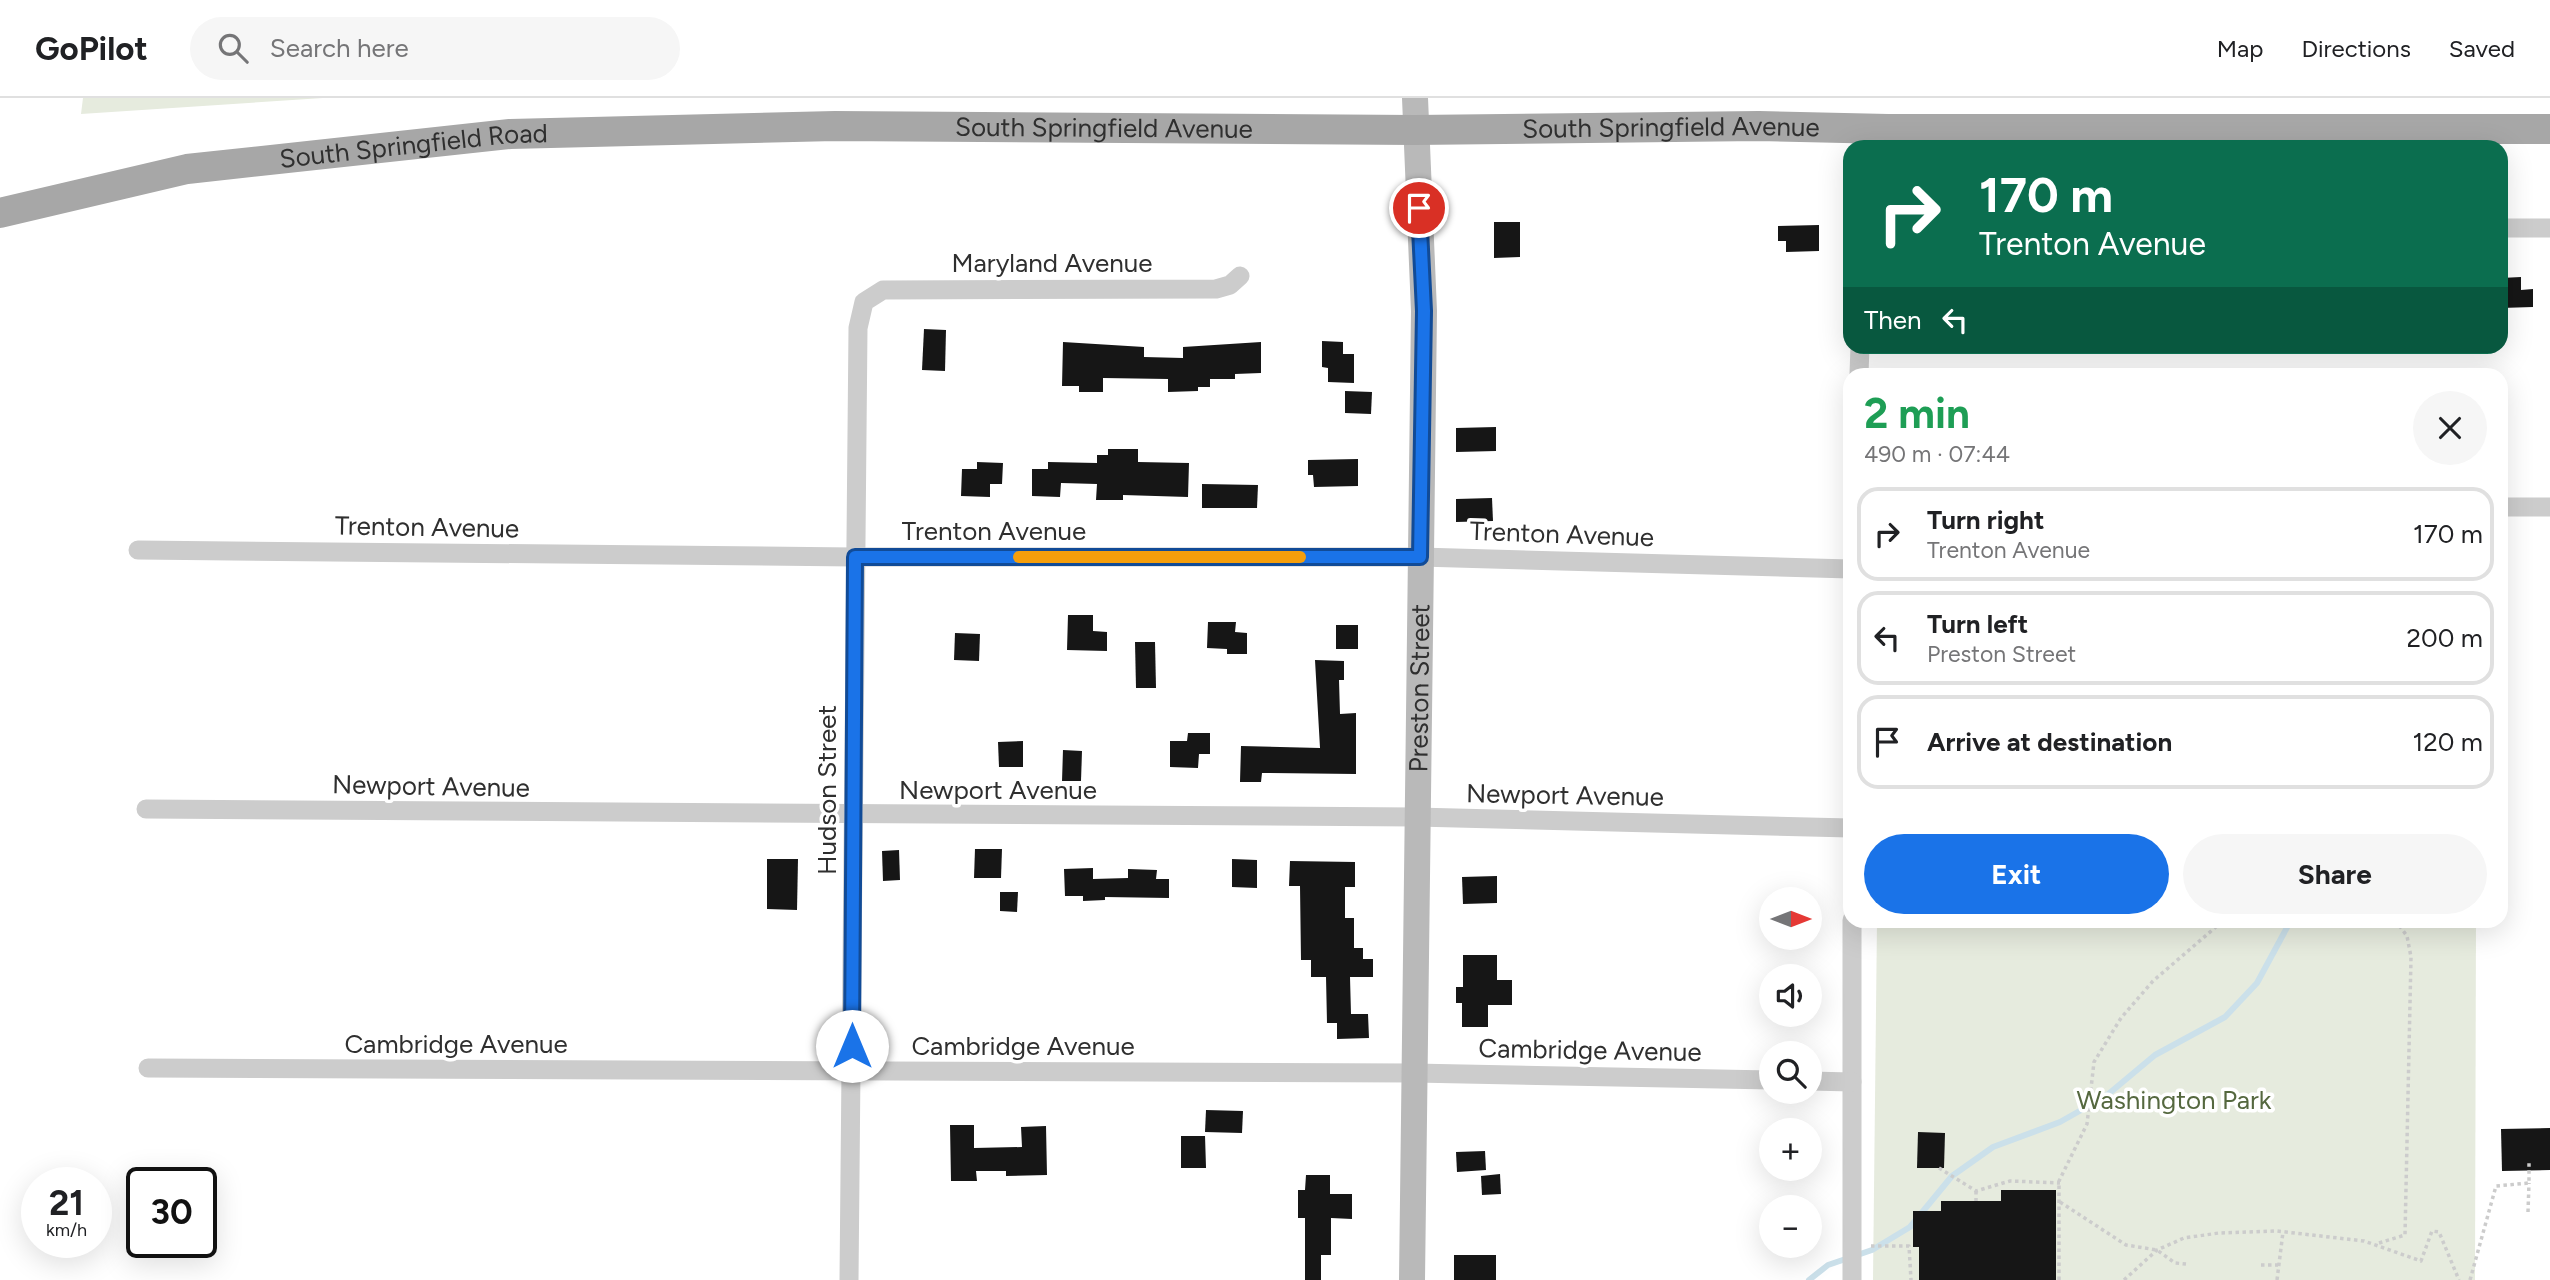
<!DOCTYPE html>
<html lang="en">
<head>
<meta charset="utf-8">
<style>
	body { margin:0; font-family:Figtree,sans-serif; background:#f6f6f6; color:#202124; height:100vh; display:flex; flex-direction:column; font-size:26px; white-space:nowrap }
	* { box-sizing:border-box; margin:0 }
	p { font-size:23px; color:#757577 }
	.icon { flex:none; width:38px; height:38px; fill:none; stroke:currentColor; stroke-width:2; stroke-linecap:round; stroke-linejoin:round }
	.map { position:relative; flex:1; overflow:hidden }
	.side { position:absolute; left:1843px; top:270px; width:665px; height:560px; display:flex; flex-direction:column; background:#fff; border-radius:21px; box-shadow:0 7px 28px #0002 }
	.side>* { flex:none }
	.top-card { position:absolute; left:1843px; top:42px; width:665px; height:214px; border-radius:21px; box-shadow:0 7px 28px #0002; background:#0b6e4f; color:#fff; overflow:hidden }
	.needle { width:46px; rotate:90deg }
	.buttons { position:absolute; left:1759px; top:789px; display:grid; gap:14px }
	.buttons a { display:grid; place-items:center; width:63px; height:63px; border-radius:50%; background:#fff; box-shadow:0 7px 28px #0002; font-size:35px }
	.speed { position:absolute; left:21px; top:1069px; display:flex; gap:14px; font-size:35px; font-weight:700; text-align:center }
	.speed>* { display:grid; place-content:center; width:91px; height:91px; border-radius:50%; background:#fff; box-shadow:0 7px 28px #0002; line-height:1 }
	.speed small { font-size:18px; font-weight:400 }
	.speed .limit { border:4px solid #111; border-radius:10px; background:#fff; color:#111 }
	.pin { position:absolute; display:grid; place-items:center; width:60px; height:60px; color:#fff; margin:-30px; border:4px solid #fff; border-radius:50%; box-shadow:0 2px 7px #0007 }
	.me { position:absolute; width:77px; margin:-38px; rotate:0deg; stroke-linejoin:round; filter:drop-shadow(0 0 5px #0008) }
	.turn { display:flex; align-items:center; gap:24px; height:147px; padding:0 21px; font-size:32px }
	.turn .icon { width:91px; height:91px; stroke-width:2.5 }
	.turn b { display:block; font-size:49px; line-height:60px }
	.then { display:flex; align-items:center; height:66px; padding:0 21px; background:#0003; gap:14px; font-size:26px }
	.round { display:grid; place-items:center; flex:none; width:74px; height:74px; border-radius:37px; background:#f6f6f6 }
	.head { display:flex; align-items:center; justify-content:space-between; height:119px; padding:0 21px }
	h1 { font-size:42px; font-weight:700; line-height:52px; color:#1e9e55 }
	.button { display:flex; gap:14px; margin-top:auto; padding:14px 21px }
	.button a { flex:1; height:80px; border-radius:42px; background:#1a73e8; color:#fff; font-size:28px; font-weight:700; line-height:80px; text-align:center }
	.button a+a { background:#f6f6f6; color:#202124 }
	ul { padding:0; list-style:none }
	li { display:flex; align-items:center; gap:21px; height:94px; margin:0 14px 10px; padding:0 7px; border:4px solid #e0e0e0; border-radius:21px }
	li div { flex:1 }
	li b { display:block; font-size:26px }
	li em { font-style:normal }
	header { display:flex; align-items:center; gap:42px; box-sizing:border-box; height:98px; padding:0 35px; background:#fff; border-bottom:2px solid #e0e0e0 }
	header strong { font-size:33px }
	nav { display:flex; gap:38px; margin-inline-start:auto; font-size:24px }
	.search { width:490px; height:63px; background:#f6f6f6; display:flex; align-items:center; gap:18px; box-sizing:border-box; padding:0 24px; border-radius:38px; color:#757577; font-size:26px }
	.map>svg:first-child { display:block }
</style>
</head>
<body>
<header>
<strong>GoPilot</strong>
<div class="search"><svg class="icon" aria-label="search" viewBox="0 0 24 24"><circle cx="10" cy="10" r="6"/><path d="M15 15l6 6"/></svg>Search here</div>
<nav><a>Map</a><a>Directions</a><a>Saved</a></nav>
</header>
<div class="map">
<svg width="2550" height="1182" viewBox="0 0 2550 1182">
	<rect width="100%" height="100%" fill="#fff"/>
	<g fill="#e6ebde">
		<path d="M83 0H323L81 16Z"/>
		<path d="M1877 823H2476L2475 1182H1873Z"/>
	</g>
	<g fill="none" stroke-linecap="round" stroke-linejoin="round">
		<path stroke="#cbe0ea" stroke-width="6" d="M1809 1182 1828 1167 1872 1152 1910 1129 1952 1078 1993 1049 2060 1024 2106 998 2155 957 2225 919 2257 885 2291 822"/>
	</g>
	<g fill="#161616">
		<path d="M1494 124H1520V159L1494 160Z"/>
		<path d="M1819 127V153L1786 154V143H1778V128Z"/>
		<path d="M2521 179V192L2533 191V209L2501 210V180Z"/>
		<path d="M924 231 946 232 945 273 922 272Z"/>
		<path d="M1322 243 1343 244V256H1354V285L1328 284V270L1322 269Z"/>
		<path d="M1063 244 1144 249V259L1183 260V249L1261 244V275L1235 276V281H1210V289H1198V293L1168 294V281L1103 280V294H1079V288H1062Z"/>
		<path d="M1345 293 1372 294 1371 316 1345 315Z"/>
		<path d="M1496 329V353L1456 354V330Z"/>
		<path d="M1108 351H1138V364L1189 365 1188 399 1123 397V402H1096L1097 386 1061 385 1060 399 1032 398V371H1048V364L1097 365V357H1108Z"/>
		<path d="M1358 361V388L1314 389 1313 377H1308V362Z"/>
		<path d="M977 364 1003 365 1002 386H990V399L961 398 962 371H977Z"/>
		<path d="M1202 386 1258 387 1257 410H1202Z"/>
		<path d="M1492 400 1493 423 1456 424V401Z"/>
		<path d="M1068 517H1093V533L1107 534V553L1067 552Z"/>
		<path d="M1208 524H1236L1235 534 1247 535V556H1227V551L1207 550Z"/>
		<rect x="1336" y="527" width="22" height="24"/>
		<path d="M955 535 980 536 979 563 954 562Z"/>
		<path d="M1135 544H1155L1156 590H1136Z"/>
		<path d="M1315 562 1344 563V582H1339L1340 616 1356 615V676L1262 675 1261 684H1240L1241 648 1320 650Z"/>
		<path d="M1188 635H1210V656H1199L1198 670 1170 669V643H1187Z"/>
		<path d="M1023 643V669H999L998 644Z"/>
		<path d="M1063 652 1082 653 1081 683H1062Z"/>
		<path d="M975 751H1002L1001 780H974Z"/>
		<path d="M899 752 900 782 883 783 882 753Z"/>
		<path d="M767 761H798L797 812 767 811Z"/>
		<path d="M1232 761 1257 762V790L1232 789Z"/>
		<path d="M1290 763 1355 764V789H1345V820H1354V850H1363V861H1373V879H1350L1351 916H1368L1369 940 1337 941V925H1327L1326 879H1311V862H1301L1300 788H1289Z"/>
		<path d="M1093 770V781L1128 780V771L1157 772 1156 781H1169V800L1105 799V802L1083 803V798H1065L1064 771Z"/>
		<path d="M1497 778V805L1463 806 1462 779Z"/>
		<path d="M1000 794H1018L1017 814 1000 813Z"/>
		<path d="M1463 857H1497V882H1512V907H1488V929H1462V905H1456V889H1463Z"/>
		<path d="M1206 1012 1243 1013 1242 1035 1205 1034Z"/>
		<path d="M950 1027H974V1050L1022 1049 1021 1029 1046 1028 1047 1077 1006 1078V1073H976L977 1083H951Z"/>
		<path d="M2550 1030V1072L2502 1073 2501 1031Z"/>
		<path d="M1918 1034 1945 1035 1944 1070H1917Z"/>
		<path d="M1181 1038H1205L1206 1070H1181Z"/>
		<path d="M1485 1053 1486 1072 1457 1074 1456 1054Z"/>
		<path d="M1500 1076 1501 1096 1482 1097 1481 1078Z"/>
		<path d="M1306 1077H1330V1096H1352V1121L1331 1120V1157H1321V1182H1305V1120H1298V1092H1305Z"/>
		<path d="M2001 1092H2056V1182H1919V1149H1913V1113H1941V1103H2001Z"/>
		<rect x="1454" y="1157" width="42" height="25"/>
	</g>
	<g fill="none" stroke-linecap="round" stroke-linejoin="round">
		<g stroke="#ccc" stroke-width="3.5" stroke-dasharray="3.5 3.5" stroke-linecap="butt">
			<path d="M1939 1070 1976 1093 2010 1083 2060 1085"/>
			<path d="M1976 1093V1103"/>
			<path d="M2060 1104 2126 1147 2157 1152 2175 1165 2186 1166"/>
			<path d="M2528 1114 2529 1085"/>
			<path d="M2379 1145 2405 1137 2411 859 2407 838 2395 822"/>
			<path d="M1871 1148H1909L1911 1182"/>
			<path d="M2261 1167H2278"/>
			<path d="M2059 1182V1083L2087 1026 2094 964 2121 920 2153 883 2224 822"/>
			<path d="M2124 1182 2157 1152 2184 1140 2219 1135 2277 1133 2364 1143 2421 1163 2432 1133 2439 1134 2459 1182"/>
			<path d="M2277 1182 2283 1134"/>
			<path d="M2470 1182 2496 1088 2529 1085V1062"/>
		</g>
		<g stroke="#ccc" stroke-width="19">
			<path d="M2501 130H2550"/>
			<path d="M1859 276 1860 248"/>
			<path d="M2501 409H2550"/>
			<path d="M138 452 855 459H1420L1850 471"/>
			<path d="M146 711 1416 719 1850 730"/>
			<path d="M1852 822V1182"/>
			<path d="M148 970 1414 975 1771 982"/>
			<path d="M1810 983 1852 984"/>
			<path d="M849 1182 858 230 864 204 883 192 1216 191 1230 187 1240 178"/>
		</g>
		<path stroke="#b9b9b9" stroke-width="26" id="s1" d="M1412 1182 1424 213 1415 0"/>
		<path stroke="#a7a7a7" stroke-width="30" id="s2" d="M0 115 187 71 510 36 835 28 1415 32 1759 28 1888 31H2550"/>
	</g>
	<g fill="none" stroke-linecap="round" stroke-linejoin="round">
		<defs>
			<path id="route" d="M852 948 855 459H1420L1424 213 1419 110"/>
		</defs>
		<use href="#route" stroke="#114b97" stroke-width="18"/>
		<use href="#route" stroke="#1a73e8" stroke-width="12"/>
		<path stroke="#f59e0b" stroke-width="12" d="M1019 459H1300"/>
	</g>
	<g text-anchor="middle" dominant-baseline="central" stroke-width="7" stroke-linejoin="round" paint-order="stroke">
		<g font-size="26" fill="#2f2f2f" stroke="#fff">
			<text stroke="none"><textPath href="#s2" startOffset="1111">South Springfield Avenue</textPath></text>
			<text stroke="none"><textPath href="#s2" startOffset="1678">South Springfield Avenue</textPath></text>
			<text stroke="none"><textPath href="#s2" startOffset="420">South Springfield Road</textPath></text>
			<text x="1052" y="165">Maryland Avenue</text>
			<text transform="translate(427 429) rotate(1)">Trenton Avenue</text>
			<text x="994" y="433">Trenton Avenue</text>
			<text transform="translate(1562 436) rotate(2)">Trenton Avenue</text>
			<text stroke="none"><textPath href="#s1" startOffset="592">Preston Street</textPath></text>
			<text transform="translate(431 688) rotate(1)">Newport Avenue</text>
			<text transform="translate(827 692) rotate(-90)">Hudson Street</text>
			<text x="998" y="692">Newport Avenue</text>
			<text transform="translate(1565 697) rotate(1)">Newport Avenue</text>
			<text x="456" y="946">Cambridge Avenue</text>
			<text x="1023" y="948">Cambridge Avenue</text>
			<text transform="translate(1590 952) rotate(1)">Cambridge Avenue</text>
		</g>
		<g font-size="26" fill="#55683f" stroke="#fff">
			<text x="2174" y="1002">Washington Park</text>
		</g>
	</g>
</svg>
<div class="buttons">
<a><svg class="needle" viewBox="-14 -14 28 28"><path d="M0-13l5 13h-10z" fill="#e53935"/><path d="M0 13l5-13h-10z" fill="#757577"/></svg></a>
<a><svg class="icon" aria-label="sound" viewBox="0 0 24 24"><path d="M4 9h4l5-4v14l-5-4H4zM17 9q2 3 0 6"/></svg></a>
<a><svg class="icon" aria-label="search" viewBox="0 0 24 24"><circle cx="10" cy="10" r="6"/><path d="M15 15l6 6"/></svg></a>
<a>+</a>
<a>−</a>
</div>
<div class="speed"><div>21<small>km/h</small></div><div class="limit">30</div></div>
<div class="pin" style="left:1419px;top:110px;background:#d93025"><svg class="icon" aria-label="arrive" viewBox="0 0 24 24"><path d="M6 21V4h12l-3 4 3 4H6"/></svg></div>
<svg class="me" style="left:852px;top:948px" viewBox="-20 -20 40 40"><circle r="19" fill="#fff"/><path d="M0-13L10 11 0 6-10 11z" fill="#1a73e8"/></svg>
<div class="top-card">
<div class="turn"><svg class="icon" aria-label="right" viewBox="0 0 24 24"><path d="M7 20v-9h11M14 6l5 5-5 5"/></svg><div><b>170 m</b>Trenton Avenue</div></div>
<div class="then">Then<svg class="icon" aria-label="left" viewBox="0 0 24 24"><path d="M17 20v-9H6M10 6l-5 5 5 5"/></svg></div>
</div>
<section class="side">
<div class="head"><div><h1>2 min</h1><p>490 m · 07:44</p></div><a class="round"><svg class="icon" aria-label="close" viewBox="0 0 24 24"><path d="M6 6l12 12M18 6L6 18"/></svg></a></div>
<ul>
<li><svg class="icon" aria-label="right" viewBox="0 0 24 24"><path d="M7 20v-9h11M14 6l5 5-5 5"/></svg><div><b>Turn right</b><p>Trenton Avenue</p></div><em>170 m</em></li>
<li><svg class="icon" aria-label="left" viewBox="0 0 24 24"><path d="M17 20v-9H6M10 6l-5 5 5 5"/></svg><div><b>Turn left</b><p>Preston Street</p></div><em>200 m</em></li>
<li><svg class="icon" aria-label="arrive" viewBox="0 0 24 24"><path d="M6 21V4h12l-3 4 3 4H6"/></svg><div><b>Arrive at destination</b></div><em>120 m</em></li>
</ul>
<div class="button"><a>Exit</a><a>Share</a></div>
</section>
</div>
</body>
</html>
